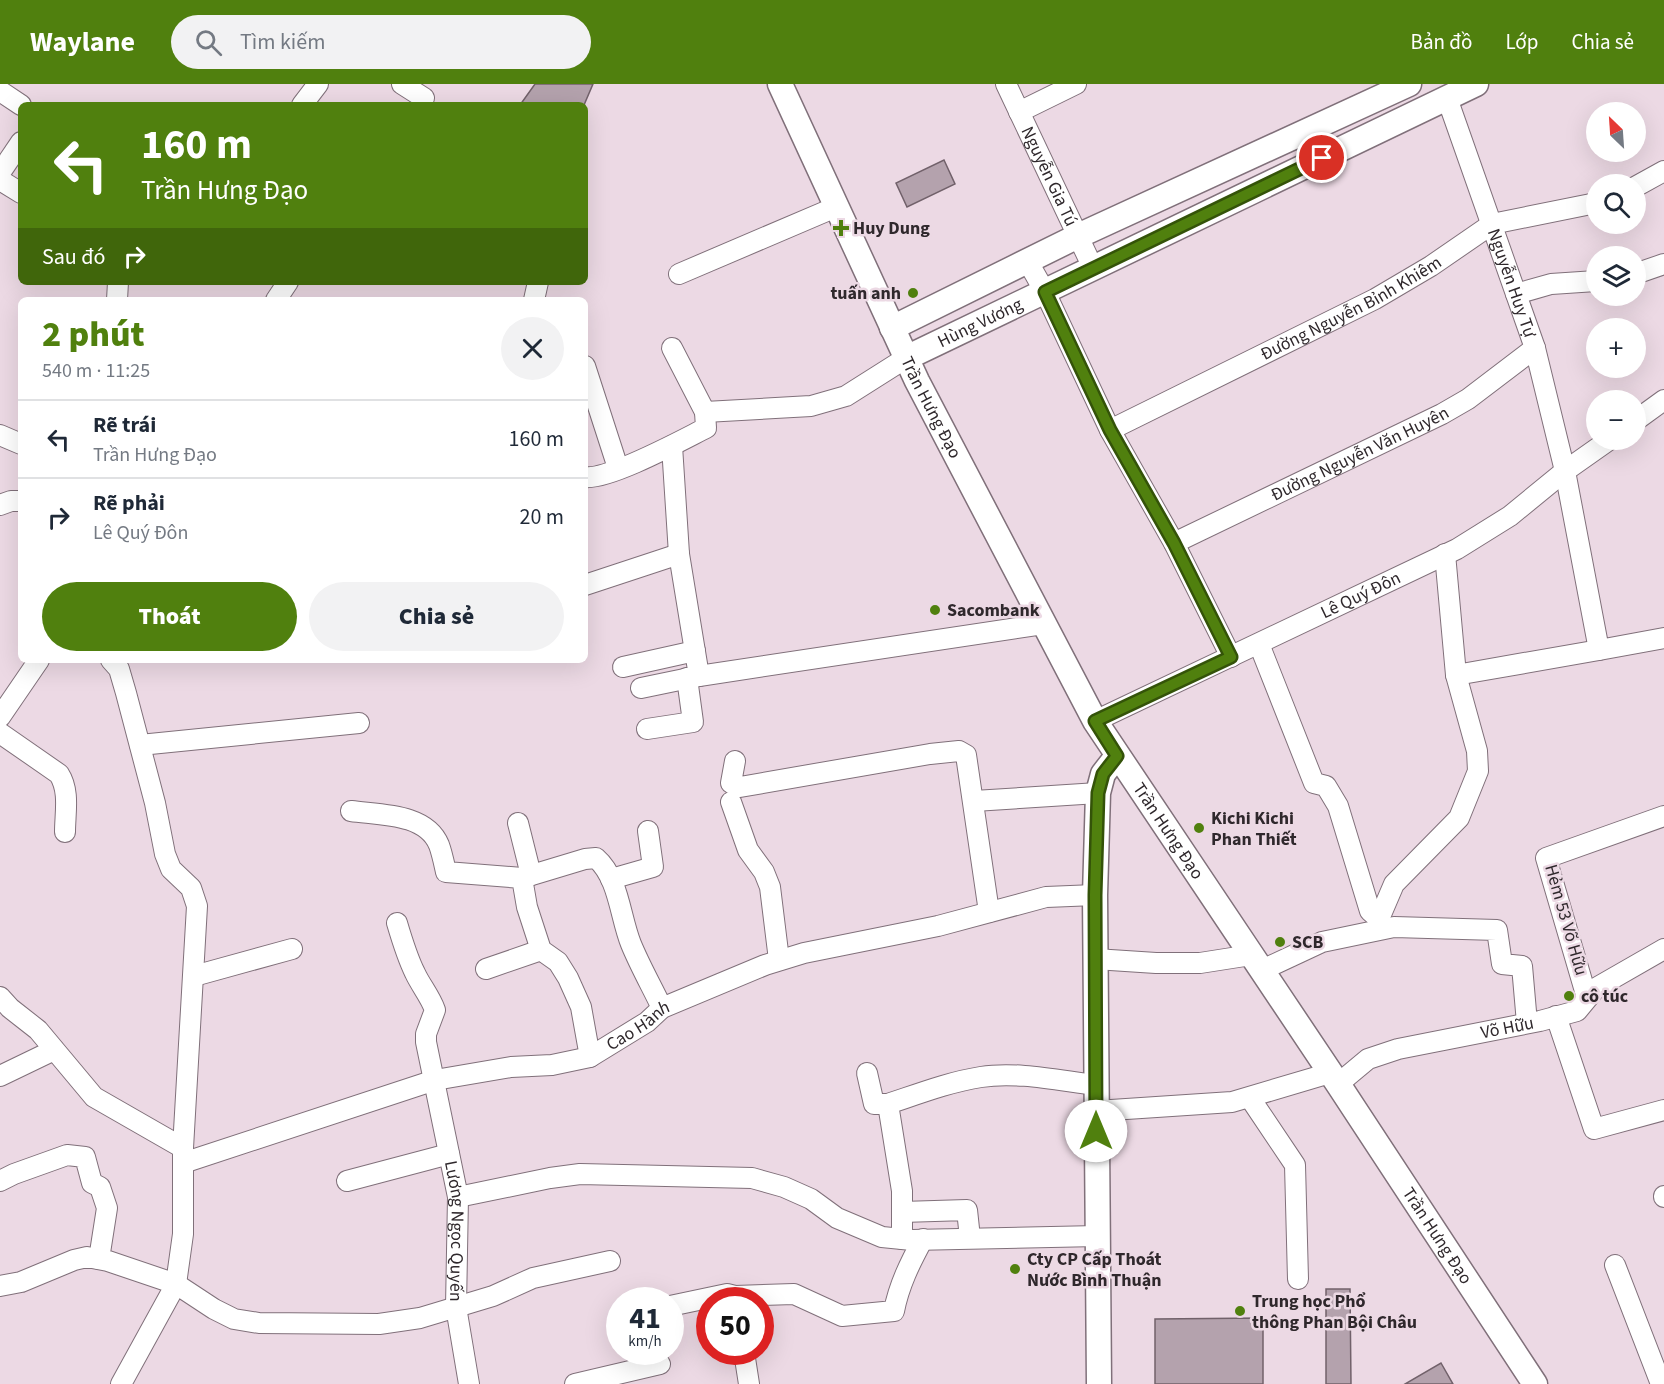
<!DOCTYPE html>
<html lang="vi">
<head>
<meta charset="utf-8">
<style>
	body { margin:0; font-family:"Source Sans 3",sans-serif; background:#f2f2f3; color:#1f2937; height:100vh; display:flex; flex-direction:column; font-size:22px; white-space:nowrap }
	* { box-sizing:border-box; margin:0 }
	p { font-size:20px; color:#747a83 }
	.icon { flex:none; width:33px; height:33px; fill:none; stroke:currentColor; stroke-width:2; stroke-linecap:round; stroke-linejoin:round }
	.map { position:relative; flex:1; overflow:hidden }
	.panel { position:absolute; left:18px; top:213px; width:570px; height:366px; display:flex; flex-direction:column; background:#fff; border-radius:9px; box-shadow:0 6px 24px #0002 }
	.panel>* { flex:none }
	.banner { position:absolute; left:18px; top:18px; width:570px; height:183px; border-radius:9px; box-shadow:0 6px 24px #0002; background:#50800e; color:#fff; overflow:hidden }
	.needle { width:39px; rotate:335deg }
	.buttons { position:absolute; left:1586px; top:18px; display:grid; gap:12px }
	.buttons a { display:grid; place-items:center; width:60px; height:60px; border-radius:50%; background:#fff; box-shadow:0 6px 24px #0002; font-size:30px }
	.speed { position:absolute; left:606px; top:1203px; display:flex; gap:12px; font-size:30px; font-weight:700; text-align:center }
	.speed>* { display:grid; place-content:center; width:78px; height:78px; border-radius:50%; background:#fff; box-shadow:0 6px 24px #0002; line-height:1 }
	.speed small { font-size:15px; font-weight:400 }
	.speed .limit { border:9px solid #d22; background:#fff; color:#111 }
	.pin { position:absolute; display:grid; place-items:center; width:51px; height:51px; color:#fff; margin:-26px; border:3px solid #fff; border-radius:50%; box-shadow:0 2px 6px #0007 }
	.me { position:absolute; width:66px; margin:-33px; rotate:0deg; stroke-linejoin:round; filter:drop-shadow(0 0 4px #0008) }
	.turn { display:flex; align-items:center; gap:21px; height:126px; padding:0 24px; font-size:27px }
	.turn .icon { width:78px; height:78px; stroke-width:2.5 }
	.turn b { display:block; font-size:42px; line-height:51px }
	.then { display:flex; align-items:center; height:57px; padding:0 24px; background:#0003; gap:12px; font-size:22px }
	.round { display:grid; place-items:center; flex:none; width:63px; height:63px; border-radius:32px; background:#f2f2f3 }
	.head { display:flex; align-items:center; justify-content:space-between; height:102px; padding:0 24px }
	h1 { font-size:36px; font-weight:800; line-height:45px; color:#50800e }
	.cta { display:flex; gap:12px; margin-top:auto; padding:12px 24px }
	.cta a { flex:1; height:69px; border-radius:36px; background:#50800e; color:#fff; font-size:24px; font-weight:800; line-height:69px; text-align:center }
	.cta a+a { background:#f2f2f3; color:#1f2937 }
	ul { padding:0; list-style:none }
	li { display:flex; align-items:center; gap:18px; height:78px; padding:0 24px; border-top:2px solid #e0e1e3 }
	li div { flex:1 }
	li b { display:block; font-size:22px }
	li em { font-style:normal }
	header { display:flex; align-items:center; gap:36px; box-sizing:border-box; height:84px; padding:0 30px; background:#50800e; color:#fff }
	header strong { font-size:28px }
	nav { display:flex; gap:33px; margin-inline-start:auto; font-size:21px }
	.search { width:420px; height:54px; background:#f2f2f3; display:flex; align-items:center; gap:15px; box-sizing:border-box; padding:0 21px; border-radius:33px; color:#747a83; font-size:22px }
	.map>svg:first-child { display:block }
</style>
</head>
<body>
<header>
<strong>Waylane</strong>
<div class="search"><svg class="icon" aria-label="search" viewBox="0 0 24 24"><circle cx="10" cy="10" r="6"/><path d="M15 15l6 6"/></svg>Tìm kiếm</div>
<nav><a>Bản đồ</a><a>Lớp</a><a>Chia sẻ</a></nav>
</header>
<div class="map">
<svg width="1664" height="1300" viewBox="0 0 1664 1300">
	<rect width="100%" height="100%" fill="#ecd9e4"/>
	<g fill="#b4a2ad" stroke="#71616a" stroke-width="1.5">
		<path d="M535 0H593L584 21H520Z"/>
		<path d="M944 76 955 100 907 123 896 99Z"/>
		<path d="M1326 1205H1350L1351 1300H1326Z"/>
		<path d="M1263 1234V1300H1155V1235Z"/>
		<path d="M1441 1279 1453 1300H1405Z"/>
	</g>
	<g fill="none" stroke-linecap="round" stroke-linejoin="round">
		<defs>
			<g id="minor">
				<path d="M402 0 424 14"/>
				<path id="s1" d="M1006 0 1093 184"/>
				<path d="M0 7 21 21"/>
				<path id="s2" d="M1447 14 1535 264 1565 387 1599 566 1664 554"/>
				<path d="M302 21 318 0"/>
				<path d="M1019 28 1076 0"/>
				<path d="M0 89 21 58"/>
				<path d="M0 96 21 109"/>
				<path d="M1635 103 1664 87"/>
				<path d="M1028 178 1045 208 1110 346 1174 459 1231 573"/>
				<path d="M679 190 836 123"/>
				<path d="M1635 190 1664 180"/>
				<path d="M1516 210 1551 200 1596 197"/>
				<path d="M117 216 118 198"/>
				<path d="M276 216 288 198"/>
				<path d="M534 216 538 198"/>
				<path d="M585 282 618 384"/>
				<path d="M705 328 811 322 846 312 906 274"/>
				<path d="M1635 337 1664 316"/>
				<path id="s3" d="M1110 346 1375 215 1431 182 1492 140 1596 119"/>
				<path d="M0 351 21 360"/>
				<path d="M672 362 679 470 699 592"/>
				<path d="M585 393C609 396 682 356 706 344L705 328 672 264"/>
				<path d="M0 421 11 417H21"/>
				<path id="s4" d="M1174 459 1442 330 1468 315 1535 264"/>
				<path d="M585 501 679 470"/>
				<path d="M1259 560 1314 699 1326 702 1338 722 1370 827 1379 835"/>
				<path d="M111 576 119 585 126 609 155 719 165 770 171 785 191 804 197 822 183 1064V1150L176 1200 121 1300"/>
				<path d="M623 583 695 567"/>
				<path d="M1456 591 1599 566"/>
				<path d="M641 604 699 592 1043 540"/>
				<path d="M0 633 39 576"/>
				<path id="s5" d="M1095 637 1457 465 1510 432 1565 387 1609 356"/>
				<path d="M647 645 693 638 687 594"/>
				<path d="M0 649 59 690C70 707 65 729 65 748"/>
				<path d="M140 661 359 639"/>
				<path d="M735 677 731 699 740 703 930 670 959 667 966 671 989 828"/>
				<path d="M974 717 1098 709"/>
				<path d="M731 718 748 766 764 788 770 803 779 876"/>
				<path d="M351 727C380 731 426 729 439 761 442 769 444 779 446 788L522 794 527 823 541 866 558 878 568 894 581 923 590 973"/>
				<path d="M518 739 531 791"/>
				<path d="M522 794 585 775 596 774C619 794 620 833 631 860 640 882 652 903 662 924"/>
				<path d="M611 795 653 783 648 747"/>
				<path id="s6" d="M397 839C402 856 407 873 415 889 421 902 430 912 435 926L426 950V958L458 1113 456 1223 469 1300"/>
				<path d="M1377 846 1379 835 1394 800 1459 734 1478 687 1477 667 1456 591 1445 470"/>
				<path d="M1095 875 1156 879H1200L1251 871"/>
				<path d="M486 885 541 866"/>
				<path d="M1262 886 1322 858 1394 843 1497 846 1502 880 1522 882 1527 939"/>
				<path d="M194 892 292 865"/>
				<path d="M0 913 10 924 38 946 94 1013 183 1064"/>
				<path d="M1587 914 1546 774 1664 732"/>
				<path d="M1556 932 1594 1045 1664 1026"/>
				<path d="M867 989 874 1020H888"/>
				<path d="M0 992 54 966"/>
				<path id="s7" d="M1338 1000 1368 975 1398 965 1540 937 1577 927 1596 904 1664 865"/>
				<path d="M1250 1014 1295 1081 1298 1195"/>
				<path d="M1096 1027 1232 1018 1330 989"/>
				<path id="s8" d="M183 1079 435 996 511 983 552 981 590 973 647 938 662 924 765 881 804 869 938 842 1046 813 1095 811"/>
				<path d="M0 1097 14 1090 67 1071 85 1073 92 1099 100 1103 107 1124 99 1175"/>
				<path d="M347 1097 449 1070"/>
				<path d="M1664 1112V1113"/>
				<path d="M458 1113 550 1094 580 1090 752 1094 784 1103 811 1115 837 1134 882 1153 912 1156 1098 1152"/>
				<path d="M902 1128 967 1126 970 1154"/>
				<path d="M902 1155V1107L888 1020C918 1010 949 998 981 993 1017 987 1061 997 1096 1001"/>
				<path d="M1615 1181 1661 1300"/>
				<path d="M0 1202 21 1198 74 1176 87 1173 108 1177 176 1200 214 1225 234 1235 259 1239 379 1240 420 1234 493 1212 533 1194 610 1177"/>
				<path d="M735 1212 794 1210 842 1232 894 1227C899 1201 910 1179 923 1155"/>
				<path d="M670 1222 727 1210 735 1212 736 1216"/>
				<path d="M744 1268 749 1300"/>
				<path d="M575 1300 660 1280"/>
			</g>
			<g id="major">
				<path id="s9" d="M780 0 917 297 1095 637 1338 1000 1535 1300"/>
				<path d="M892 244 1078 152 1409 0"/>
				<path id="s10" d="M906 274 1476 0"/>
				<path d="M1099 1300 1095 811 1098 709 1103 690 1117 672"/>
			</g>
		</defs>
		<use href="#minor" stroke="#80707a" stroke-width="22"/>
		<use href="#major" stroke="#80707a" stroke-width="27"/>
		<use href="#minor" stroke="#fff" stroke-width="20"/>
		<use href="#major" stroke="#fff" stroke-width="24"/>
	</g>
	<g fill="none" stroke-linecap="round" stroke-linejoin="round">
		<defs>
			<path id="route" d="M1096 1047 1095 811 1098 709 1103 690 1117 672 1095 637 1231 573 1174 459 1110 346 1045 208 1322 74"/>
		</defs>
		<use href="#route" stroke="#345309" stroke-width="15"/>
		<use href="#route" stroke="#50800e" stroke-width="10"/>
	</g>
	<g fill="#50800e" stroke="#ecd9e4" stroke-width="2">
		<path d="M838 135h6v6h6v6h-6v6h-6v-6h-6v-6h6z"/>
		<circle cx="913" cy="209" r="6"/>
		<circle cx="935" cy="526" r="6"/>
		<circle cx="1199" cy="744" r="6"/>
		<circle cx="1280" cy="858" r="6"/>
		<circle cx="1569" cy="912" r="6"/>
		<circle cx="1015" cy="1185" r="6"/>
		<circle cx="1240" cy="1227" r="6"/>
	</g>
	<g text-anchor="middle" dominant-baseline="central" stroke-width="5" stroke-linejoin="round" paint-order="stroke">
		<g font-size="18" fill="#2f282c" stroke="#ecd9e4">
			<text stroke="none"><textPath href="#s1" startOffset="102">Nguyễn Gia Tú</textPath></text>
			<text stroke="none"><textPath href="#s2" startOffset="196">Nguyễn Huy Tự</textPath></text>
			<text stroke="none"><textPath href="#s3" startOffset="270">Đường Nguyễn Bỉnh Khiêm</textPath></text>
			<text stroke="none"><textPath href="#s10" startOffset="82">Hùng Vương</textPath></text>
			<text stroke="none"><textPath href="#s9" startOffset="357">Trần Hưng Đạo</textPath></text>
			<text stroke="none"><textPath href="#s4" startOffset="206">Đường Nguyễn Văn Huyên</textPath></text>
			<text stroke="none"><textPath href="#s5" startOffset="294">Lê Quý Đôn</textPath></text>
			<text stroke="none"><textPath href="#s9" startOffset="843">Trần Hưng Đạo</textPath></text>
			<text transform="translate(1566 836) rotate(74)">Hẻm 53 Võ Hữu</text>
			<text stroke="none"><textPath href="#s8" startOffset="480">Cao Hành</textPath></text>
			<text stroke="none"><textPath href="#s7" startOffset="182">Võ Hữu</textPath></text>
			<text stroke="none"><textPath href="#s6" startOffset="321">Lương Ngọc Quyến</textPath></text>
			<text stroke="none"><textPath href="#s9" startOffset="1329">Trần Hưng Đạo</textPath></text>
		</g>
		<g font-size="18" font-weight="bold" fill="#2f282c" stroke="#ecd9e4" text-anchor="start">
			<text x="853" y="144">Huy Dung</text>
			<text x="901" y="209" text-anchor="end">tuấn anh</text>
			<text x="947" y="526">Sacombank</text>
			<text x="1211" y="734">Kichi Kichi<tspan x="1211" dy="21">Phan Thiết</tspan></text>
			<text x="1292" y="858">SCB</text>
			<text x="1581" y="912">cô túc</text>
			<text x="1027" y="1175">Cty CP Cấp Thoát<tspan x="1027" dy="21">Nước Bình Thuận</tspan></text>
			<text x="1252" y="1217">Trung học Phổ<tspan x="1252" dy="21">thông Phan Bội Châu</tspan></text>
		</g>
	</g>
</svg>
<div class="buttons">
<a><svg class="needle" viewBox="-14 -14 28 28"><path d="M0-13l5 13h-10z" fill="#e53935"/><path d="M0 13l5-13h-10z" fill="#747a83"/></svg></a>
<a><svg class="icon" aria-label="search" viewBox="0 0 24 24"><circle cx="10" cy="10" r="6"/><path d="M15 15l6 6"/></svg></a>
<a><svg class="icon" aria-label="layers" viewBox="0 0 24 24"><path d="M12 4l9 5-9 5-9-5zM3 14l9 5 9-5"/></svg></a>
<a>+</a>
<a>−</a>
</div>
<div class="speed"><div>41<small>km/h</small></div><div class="limit">50</div></div>
<div class="pin" style="left:1322px;top:74px;background:#d93025"><svg class="icon" aria-label="arrive" viewBox="0 0 24 24"><path d="M6 21V4h12l-3 4 3 4H6"/></svg></div>
<svg class="me" style="left:1096px;top:1047px" viewBox="-20 -20 40 40"><circle r="19" fill="#fff"/><path d="M0-13L10 11 0 6-10 11z" fill="#50800e"/></svg>
<div class="banner">
<div class="turn"><svg class="icon" aria-label="left" viewBox="0 0 24 24"><path d="M17 20v-9H6M10 6l-5 5 5 5"/></svg><div><b>160 m</b>Trần Hưng Đạo</div></div>
<div class="then">Sau đó<svg class="icon" aria-label="right" viewBox="0 0 24 24"><path d="M7 20v-9h11M14 6l5 5-5 5"/></svg></div>
</div>
<section class="panel">
<div class="head"><div><h1>2 phút</h1><p>540 m · 11:25</p></div><a class="round"><svg class="icon" aria-label="close" viewBox="0 0 24 24"><path d="M6 6l12 12M18 6L6 18"/></svg></a></div>
<ul>
<li><svg class="icon" aria-label="left" viewBox="0 0 24 24"><path d="M17 20v-9H6M10 6l-5 5 5 5"/></svg><div><b>Rẽ trái</b><p>Trần Hưng Đạo</p></div><em>160 m</em></li>
<li><svg class="icon" aria-label="right" viewBox="0 0 24 24"><path d="M7 20v-9h11M14 6l5 5-5 5"/></svg><div><b>Rẽ phải</b><p>Lê Quý Đôn</p></div><em>20 m</em></li>
</ul>
<div class="cta"><a>Thoát</a><a>Chia sẻ</a></div>
</section>
</div>
</body>
</html>
